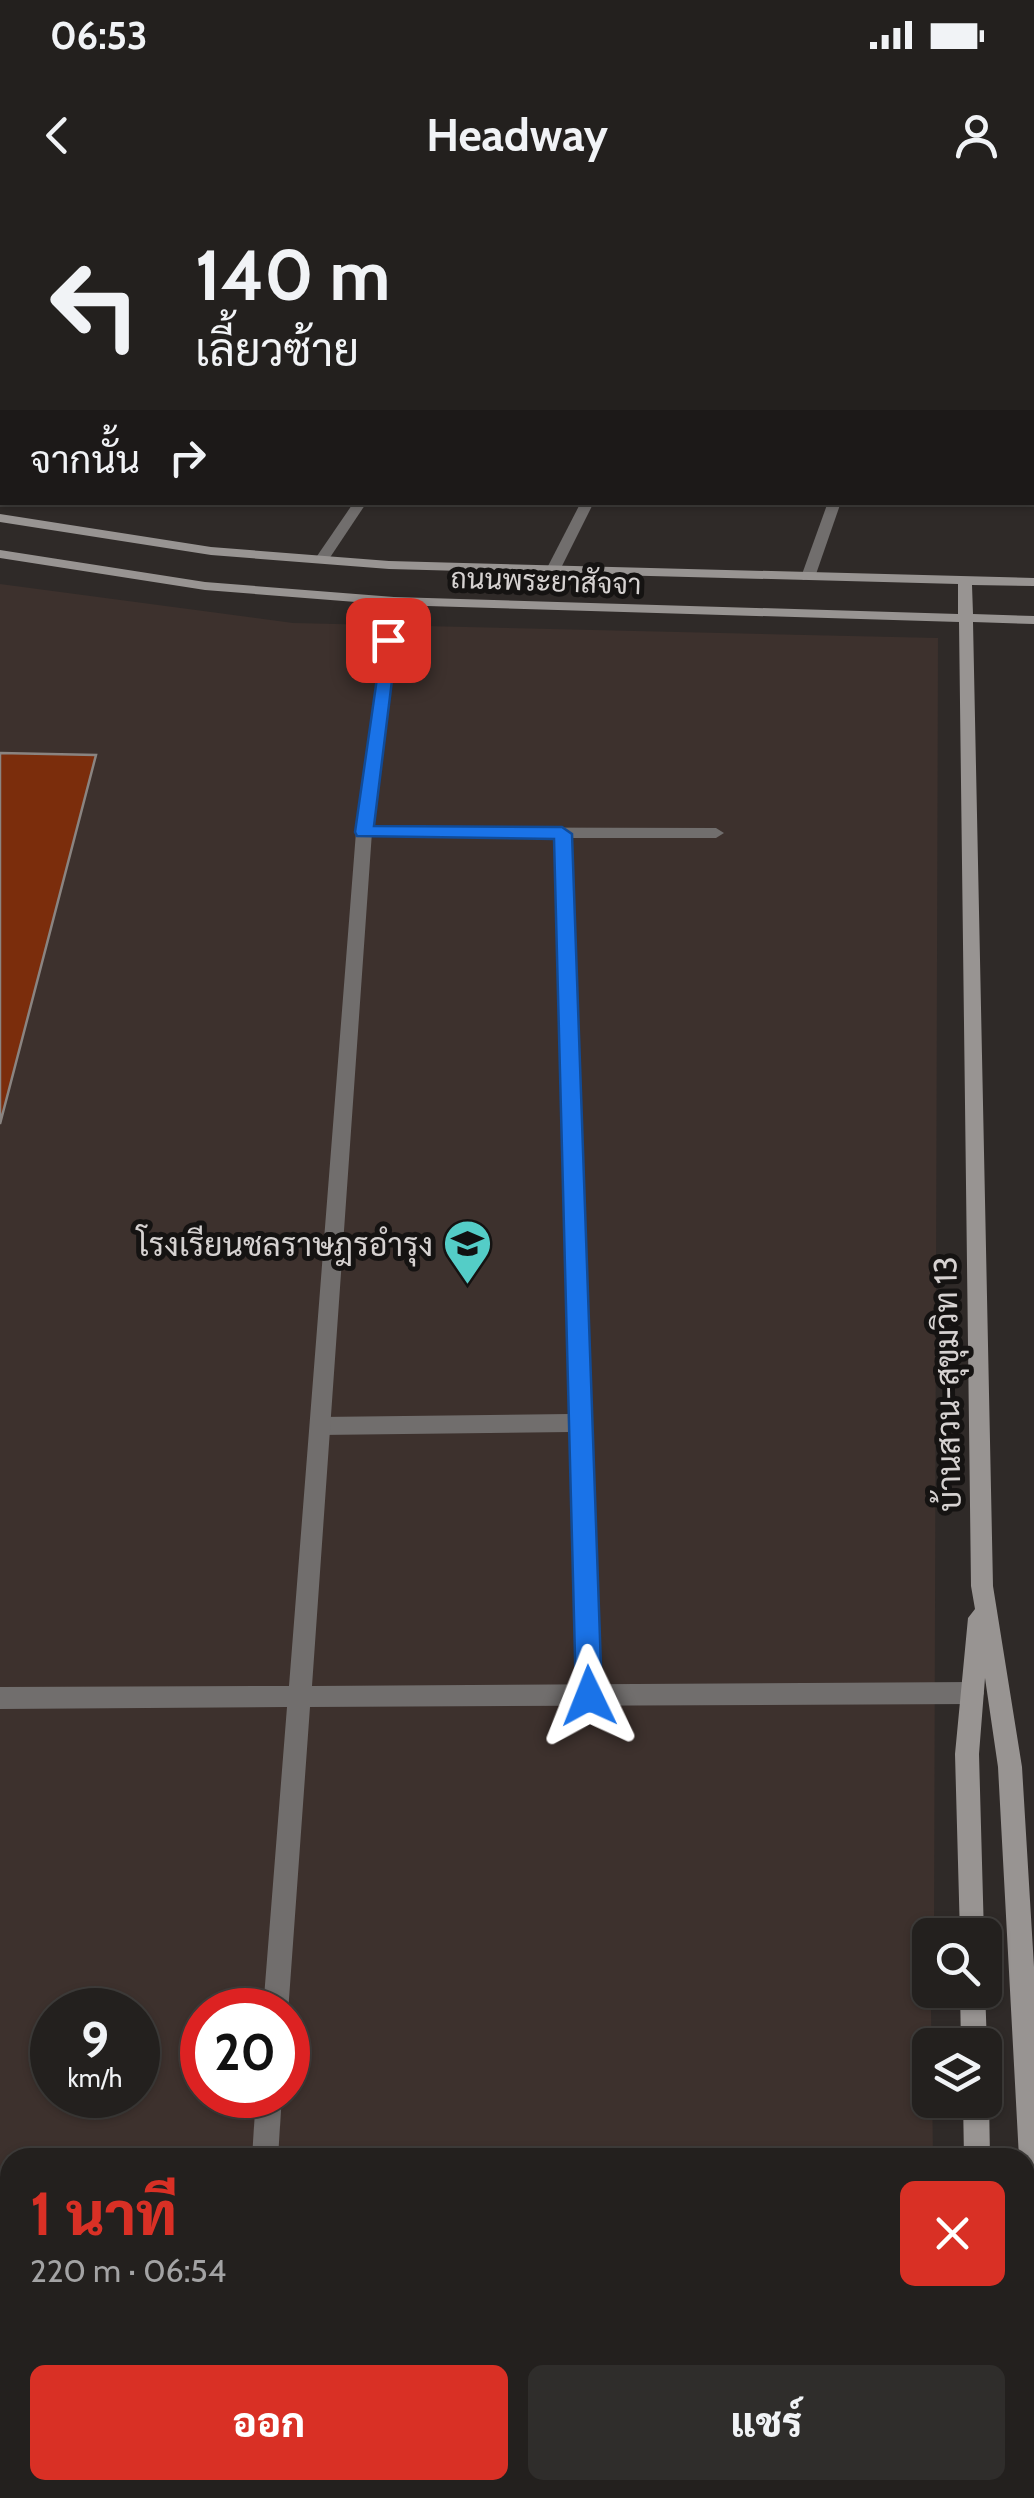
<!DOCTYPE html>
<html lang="th">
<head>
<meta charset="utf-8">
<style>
	body { margin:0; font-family:Cabin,Sarabun,sans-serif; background:#2f2d2b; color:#f1f3f6; height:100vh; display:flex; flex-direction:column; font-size:38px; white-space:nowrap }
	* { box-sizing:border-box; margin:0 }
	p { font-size:32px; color:#a3a3a4 }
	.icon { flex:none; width:55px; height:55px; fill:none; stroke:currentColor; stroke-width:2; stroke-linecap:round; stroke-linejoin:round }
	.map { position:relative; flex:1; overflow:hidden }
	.side { position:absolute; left:0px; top:1948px; width:1035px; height:352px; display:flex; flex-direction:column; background:#23201e; border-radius:30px 30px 0 0; box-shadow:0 2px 8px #0004,0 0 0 2px #403e3c }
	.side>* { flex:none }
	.top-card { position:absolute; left:0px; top:0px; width:1035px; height:305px; box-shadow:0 2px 8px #0004,0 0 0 2px #403e3c; background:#23201e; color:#f1f3f6; overflow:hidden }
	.fabs { position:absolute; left:912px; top:1718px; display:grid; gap:20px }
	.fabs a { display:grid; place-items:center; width:90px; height:90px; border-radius:15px; background:#23201e; box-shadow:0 2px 8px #0004,0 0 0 2px #403e3c; font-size:50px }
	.speed { position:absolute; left:30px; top:1788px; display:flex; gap:20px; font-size:50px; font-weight:700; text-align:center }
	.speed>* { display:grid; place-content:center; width:130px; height:130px; border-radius:50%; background:#23201e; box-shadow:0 2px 8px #0004,0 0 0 2px #403e3c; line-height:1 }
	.speed small { font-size:25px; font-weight:400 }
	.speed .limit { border:15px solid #d22; background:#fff; color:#111 }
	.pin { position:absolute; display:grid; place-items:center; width:85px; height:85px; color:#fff; margin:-42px; border-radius:20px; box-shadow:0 5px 15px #0006 }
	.me { position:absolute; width:110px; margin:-55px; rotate:358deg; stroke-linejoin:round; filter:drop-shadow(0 0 8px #0008) }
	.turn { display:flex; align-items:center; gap:35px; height:210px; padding:0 30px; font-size:45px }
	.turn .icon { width:130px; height:130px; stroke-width:2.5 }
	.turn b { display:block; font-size:70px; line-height:85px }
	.then { display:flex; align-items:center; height:95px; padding:0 30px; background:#0003; gap:20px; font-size:38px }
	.round { display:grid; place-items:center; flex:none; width:105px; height:105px; border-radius:15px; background:#2f2d2b }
	.overview { display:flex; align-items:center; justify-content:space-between; height:170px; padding:0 30px }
	h1 { font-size:60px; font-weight:800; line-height:75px; color:#d93025 }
	.cta { display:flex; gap:20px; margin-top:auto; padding:20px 30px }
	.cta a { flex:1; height:115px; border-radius:15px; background:#d93025; color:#fff; font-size:40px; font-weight:800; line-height:115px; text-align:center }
	.cta a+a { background:#2f2d2b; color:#f1f3f6 }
	.status { display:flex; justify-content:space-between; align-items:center; height:70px; padding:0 50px; background:#23201e; direction:ltr }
	.status svg { height:28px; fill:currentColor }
	header { display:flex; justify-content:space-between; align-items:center; height:130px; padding:0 30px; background:#23201e; font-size:45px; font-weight:800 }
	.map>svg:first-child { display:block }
</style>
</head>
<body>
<div class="status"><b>06:53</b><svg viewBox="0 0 49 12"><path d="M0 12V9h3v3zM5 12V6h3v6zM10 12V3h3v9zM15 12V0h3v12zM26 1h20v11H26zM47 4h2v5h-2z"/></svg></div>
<header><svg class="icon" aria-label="back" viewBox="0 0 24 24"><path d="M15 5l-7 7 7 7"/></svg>Headway<svg class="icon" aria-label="person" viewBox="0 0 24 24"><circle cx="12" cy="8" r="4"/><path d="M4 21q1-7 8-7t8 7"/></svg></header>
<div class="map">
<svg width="1034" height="2298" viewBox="0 0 1034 2298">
	<rect width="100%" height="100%" fill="#2f2a28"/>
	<path fill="#3d312d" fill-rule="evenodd" d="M0 384 293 423 938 438 934 1735H930L933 1957 10 1958V2290H932V2298H0ZM52 1810H138V1895H52ZM202 1810H288V1895H202Z"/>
	<path fill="#7b2d0c" stroke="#8a8481" stroke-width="2.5" d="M0 553 96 555 0 924Z"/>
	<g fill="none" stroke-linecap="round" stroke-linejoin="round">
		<g fill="#716e6d" fill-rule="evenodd">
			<rect x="1032" y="100" width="2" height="6"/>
			<path d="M364 627 716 628 724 633 716 638H571L600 1496 597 1504 589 1507 581 1504 578 1496 571 1232 320 1235 313 1232 310 1226 313 1220 320 1217 570 1214 555 638 358 636 356 632Z"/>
		</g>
		<g fill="#716e6d" fill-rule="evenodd">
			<path d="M372 0H395L396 2H374Z"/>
			<rect x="939" y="0" width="10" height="2"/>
			<path d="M0 212 2 213V221L0 220Z"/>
			<rect x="1032" y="229" width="2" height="8"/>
			<path d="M354 302H367L327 362H317L315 359Z"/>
			<path d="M581 302H594L560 370 548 373 546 370Z"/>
			<path d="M828 302H841L815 377 803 380 801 377Z"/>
			<path d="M394 397 401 401 372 632 312 1486 973 1482 981 1485 984 1493 981 1501 973 1504 310 1507 288 1813V1810H263L287 1507 0 1509V1487L289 1486 356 632 387 401Z"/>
			<path d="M256 1895H282L278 1958H252Z"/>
			<path d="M225 2290H255L254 2298H224Z"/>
		</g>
		<g fill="#989492" fill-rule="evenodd">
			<path d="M0 314 211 347 389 361 1034 378V386L972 385 973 414 1034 416V424L973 422 993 1386 1022 1567 1034 1767V1996L1025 1993V1958H1019L998 1567 985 1478 979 1554 984 1735H960L955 1554 968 1418 975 1409 971 1386 959 422 394 405 205 390 0 358V350L205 382 394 397 958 414V384L389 369 211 355 0 322Z"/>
			<path d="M985 1789 987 1845 985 1849V1845H961L960 1790Z"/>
			<path d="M985 1891 989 1900 990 1958H964L963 1900H985Z"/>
			<path d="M970 2290H1000L1001 2298H971Z"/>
		</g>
	</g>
	<path fill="#1a73e8" stroke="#114b97" stroke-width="2.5" d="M383 436 397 440 374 626 562 627 572 634 602 1496 598 1504 589 1508 580 1504 576 1496 554 639 357 636 355 632Z"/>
	<defs>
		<symbol id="school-pin" viewBox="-11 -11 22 30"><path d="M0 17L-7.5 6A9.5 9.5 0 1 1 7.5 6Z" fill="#54cdc7" stroke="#151312"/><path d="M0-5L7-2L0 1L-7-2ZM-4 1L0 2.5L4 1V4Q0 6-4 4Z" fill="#111"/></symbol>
	</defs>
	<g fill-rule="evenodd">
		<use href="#school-pin" x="440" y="1016" width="55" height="75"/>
	</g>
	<g text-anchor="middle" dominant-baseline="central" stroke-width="10" stroke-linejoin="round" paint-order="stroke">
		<g font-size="28" fill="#d6d2d1" stroke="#151312">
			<text transform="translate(546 381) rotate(2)">ถนนพระยาสัจจา</text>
		</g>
		<g font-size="32" fill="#d6d2d1" stroke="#151312" text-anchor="end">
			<text x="433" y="1044">โรงเรียนชลราษฎรอำรุง</text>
		</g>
		<g font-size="32" fill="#d6d2d1" stroke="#151312">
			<text transform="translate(947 1184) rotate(-91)">บ้านสวน-สุขุมวิท 13</text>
		</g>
	</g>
</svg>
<div class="fabs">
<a><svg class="icon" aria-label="search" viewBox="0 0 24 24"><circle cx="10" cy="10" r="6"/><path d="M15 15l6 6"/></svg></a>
<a><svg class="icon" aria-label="layers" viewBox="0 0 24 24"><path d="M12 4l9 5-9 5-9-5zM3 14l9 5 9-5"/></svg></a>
</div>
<div class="speed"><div>9<small>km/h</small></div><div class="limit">20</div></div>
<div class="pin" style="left:388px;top:440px;background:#d93025"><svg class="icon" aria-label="arrive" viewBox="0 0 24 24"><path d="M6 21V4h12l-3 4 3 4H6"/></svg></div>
<svg class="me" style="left:589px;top:1496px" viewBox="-20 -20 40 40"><path d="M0-17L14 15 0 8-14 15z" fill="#1a73e8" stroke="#fff" stroke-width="4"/></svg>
<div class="top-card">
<div class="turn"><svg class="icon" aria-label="left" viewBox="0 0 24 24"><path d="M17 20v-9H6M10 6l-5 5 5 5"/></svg><div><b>140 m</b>เลี้ยวซ้าย</div></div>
<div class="then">จากนั้น<svg class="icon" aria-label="right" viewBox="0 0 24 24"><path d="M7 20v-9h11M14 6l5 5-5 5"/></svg></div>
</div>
<section class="side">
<div class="overview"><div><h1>1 นาที</h1><p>220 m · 06:54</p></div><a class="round" style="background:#d93025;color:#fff"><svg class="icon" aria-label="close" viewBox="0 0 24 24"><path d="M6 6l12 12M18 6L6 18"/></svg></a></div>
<div class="cta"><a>ออก</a><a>แชร์</a></div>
</section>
</div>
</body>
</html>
